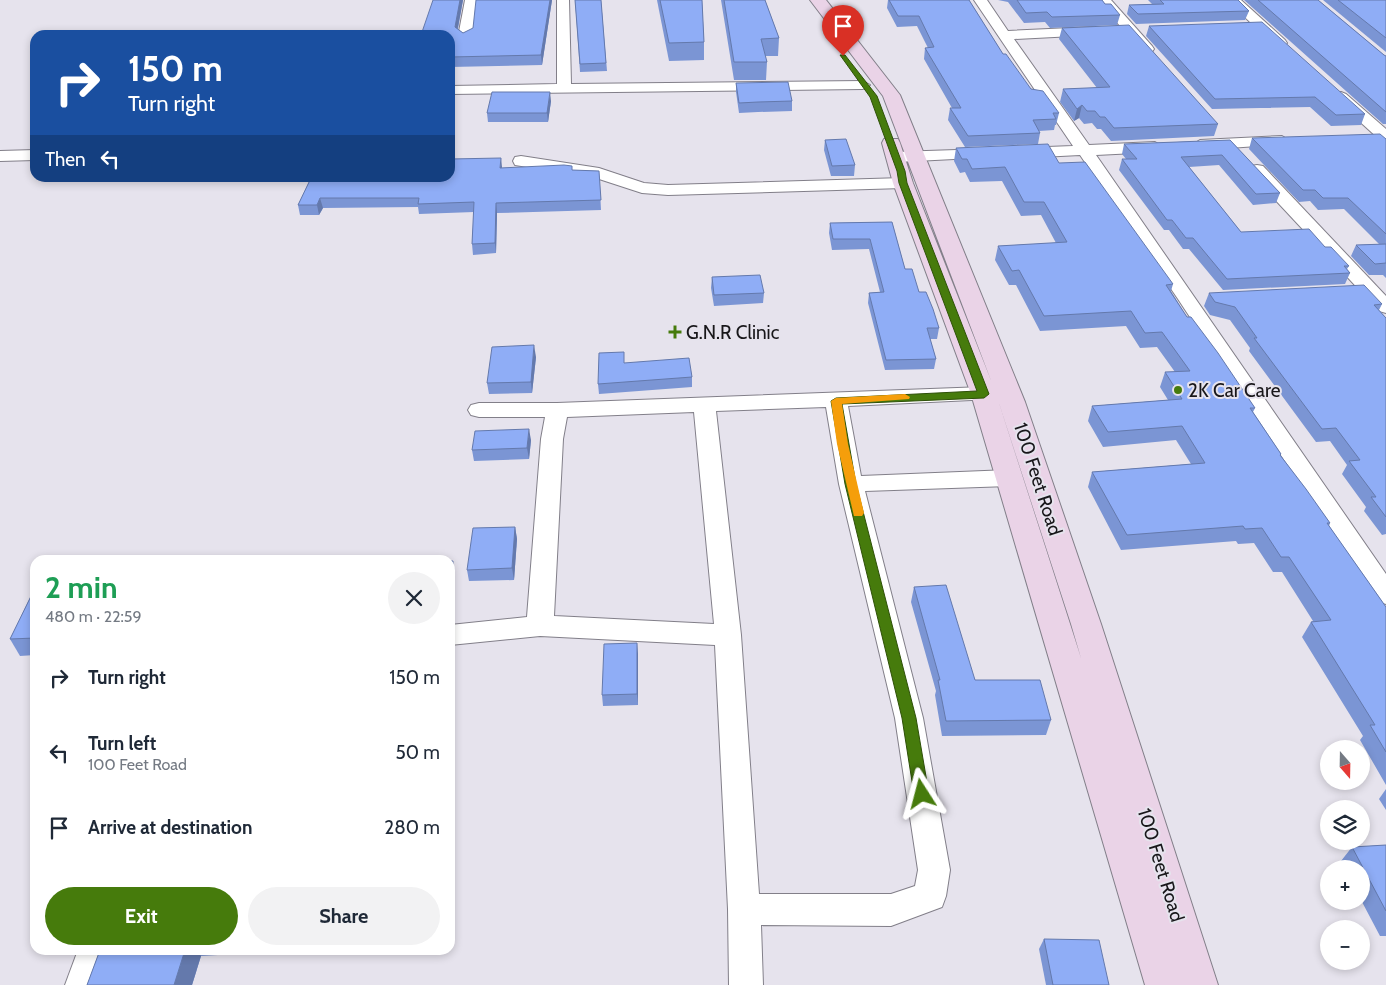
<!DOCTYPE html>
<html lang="en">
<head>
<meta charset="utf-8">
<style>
	body { margin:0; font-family:Cabin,sans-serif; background:#f2f2f3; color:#1f2937; height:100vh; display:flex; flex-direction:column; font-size:19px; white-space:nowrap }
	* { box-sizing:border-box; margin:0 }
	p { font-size:16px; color:#747a83 }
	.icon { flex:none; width:28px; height:28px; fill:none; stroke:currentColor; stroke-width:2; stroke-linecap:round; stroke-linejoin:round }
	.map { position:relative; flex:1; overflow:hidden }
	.sheet { position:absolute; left:30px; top:555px; width:425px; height:400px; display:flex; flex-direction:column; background:#fff; border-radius:15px; box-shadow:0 2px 8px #0003 }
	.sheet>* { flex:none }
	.top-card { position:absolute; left:30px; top:30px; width:425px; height:152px; border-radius:15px; box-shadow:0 2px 8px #0003; background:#1a4fa0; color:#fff; overflow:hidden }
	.needle { width:32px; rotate:160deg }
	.buttons { position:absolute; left:1320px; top:740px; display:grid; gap:10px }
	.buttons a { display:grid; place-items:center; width:50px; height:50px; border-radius:50%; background:#fff; box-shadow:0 2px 8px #0003; font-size:25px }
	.pin { position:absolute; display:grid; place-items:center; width:42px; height:42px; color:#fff; margin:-51px -21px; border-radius:50% 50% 50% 0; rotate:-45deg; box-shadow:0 0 5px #0007 }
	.pin .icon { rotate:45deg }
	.me { position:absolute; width:55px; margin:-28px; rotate:351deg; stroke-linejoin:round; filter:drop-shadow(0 0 4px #0008) }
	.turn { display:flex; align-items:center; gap:18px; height:105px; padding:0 15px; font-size:22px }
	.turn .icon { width:65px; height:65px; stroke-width:2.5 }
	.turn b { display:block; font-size:35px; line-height:42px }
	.then { display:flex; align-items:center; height:48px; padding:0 15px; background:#0003; gap:10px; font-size:19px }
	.round { display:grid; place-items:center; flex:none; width:52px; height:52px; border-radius:26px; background:#f2f2f3 }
	.overview { display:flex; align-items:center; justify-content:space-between; height:85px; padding:0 15px }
	h1 { font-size:30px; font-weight:800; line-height:38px; color:#1e9e55 }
	.button { display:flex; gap:10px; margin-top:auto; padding:10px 15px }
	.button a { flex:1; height:58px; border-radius:30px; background:#467b0c; color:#fff; font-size:20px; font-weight:800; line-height:58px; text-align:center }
	.button a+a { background:#f2f2f3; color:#1f2937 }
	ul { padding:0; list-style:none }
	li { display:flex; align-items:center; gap:15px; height:75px; padding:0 15px }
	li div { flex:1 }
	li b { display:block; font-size:19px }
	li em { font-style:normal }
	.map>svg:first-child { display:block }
</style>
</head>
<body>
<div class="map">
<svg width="1386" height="985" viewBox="0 0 1386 985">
	<rect width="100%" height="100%" fill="#e6e3ed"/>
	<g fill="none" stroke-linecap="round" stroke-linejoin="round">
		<defs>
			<g id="street">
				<path d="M465 0H477L472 37 465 41 458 37Z"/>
				<path d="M557 0H569L571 84 863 81 870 85 863 89 450 94V86L557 84Z"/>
				<path d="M974 0H987L1008 31 1093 27 1100 31 1093 35 1014 39 1089 145 1155 142 1163 147 1155 152 1096 155 1386 574V604L1377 601 1178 299 1080 155 1021 158 1013 153 1021 148 1073 146Z"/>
				<path d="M1098 0H1111L1152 46 1154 49 1152 52H1142Z"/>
				<path d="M1227 0H1241L1285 40 1287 43 1285 46H1275Z"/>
				<path d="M1341 92 1346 94 1386 129V142L1380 140 1336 100 1333 97 1336 94Z"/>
				<path d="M1282 136 1290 141 1288 144 1200 150 1192 145 1200 140Z"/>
				<path d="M987 149 995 154 993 157 896 162 888 157 896 152Z"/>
				<path d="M35 150V160L0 161V151Z"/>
				<path d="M521 156 599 168 644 183 668 185 903 178 909 179 911 183 909 187 903 188 668 195 642 193 596 178 515 165 513 161 515 157Z"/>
				<path d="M1257 165 1263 166 1386 296V313L1379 311 1251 174 1249 170 1251 166Z"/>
				<path d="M984 387 992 389 995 394 992 399 848 406 861 476 1009 470 1017 472 1021 478 1017 484 1009 486 865 491 923 718 950 870 946 896 942 907 891 926 761 925 763 985H729L728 909 715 645 540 636 450 645V625L527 617 541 439 545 417H479L471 415 468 410 471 405 479 403H557ZM826 407 839 484 895 718 918 870 915 886 891 894H759L741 635 716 411ZM694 412 714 624 554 616 563 439 567 417Z"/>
				<path d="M78 950H112L99 985H65Z"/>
			</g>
			<path id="secondary" d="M810 0H826L900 95 1025 402 1101 624 1218 985H1145L971 394 893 183 882 143 884 139H898L900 143 913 183 992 383 883 96ZM997 397 1071 624 1081 658Z"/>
		</defs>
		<use href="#street" stroke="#827f89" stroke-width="2"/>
		<use href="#secondary" stroke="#827f89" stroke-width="2"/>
		<use href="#street" fill="#fff" fill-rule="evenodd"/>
		<use href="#secondary" fill="#ead3e7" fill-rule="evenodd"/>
	</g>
	<g fill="#7b95d4">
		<path d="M433 0H463L458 29 463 33 552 0 542 65 450 67V35Z"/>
		<path d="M575 0H601L607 71 580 72Z"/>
		<path d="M657 0H702L704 42V60L669 61Z"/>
		<path d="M721 0H765L779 38 778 56H765L767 62 766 80H734Z"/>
		<path d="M888 0H969L1003 54 1031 89 1059 113 1056 125H1055L1054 130 1039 131 1040 133 1038 144 965 147 948 120 950 108H952L924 59 925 48H928L917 26 897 27 887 8Z"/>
		<path d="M998 0H1102L1105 4 1120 15 1117 25 1050 28 1045 22 1024 23 1008 2Z"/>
		<path d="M1148 0H1238L1249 11 1245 20 1136 24 1127 14 1129 5 1152 4Z"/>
		<path d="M1244 0H1318L1384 55 1386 56V124H1383Z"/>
		<path d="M1323 0H1386V52Z"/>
		<path d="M1149 26 1365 114 1361 125 1331 126 1310 107 1212 109 1146 36Z"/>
		<path d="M1062 28 1218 124 1214 136 1111 141 1101 129H1097L1092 123 1084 124 1079 118 1074 121 1060 102 1063 89 1097 88 1059 39Z"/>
		<path d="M736 83 792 101V111L758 112 739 113 736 92Z"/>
		<path d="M551 101 548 122H488L487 113Z"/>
		<path d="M1252 138 1386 139V278L1383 275H1369L1351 256 1356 245 1379 244 1344 209 1318 210 1310 201 1299 202 1249 149Z"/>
		<path d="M825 140 855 165 854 176H831L824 150Z"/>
		<path d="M1230 140 1280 193 1276 203 1253 205 1219 165 1189 167 1241 232 1325 247 1349 266 1347 269 1350 273 1345 284 1223 290 1189 249H1183L1169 230H1164L1119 170 1122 159H1126L1122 154 1124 144Z"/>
		<path d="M956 148 1059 163 1173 284 1171 291 1187 317 1255 408 1253 412 1281 454V456L1330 523 1329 526 1386 607V785L1360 740 1363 736 1302 637 1311 622 1313 621 1282 572H1273L1254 543 1238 544 1236 541 1121 550 1088 487 1092 472 1191 464 1176 440 1103 447 1088 421 1092 406 1168 400 1160 387 1165 372H1175L1157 347 1140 348 1126 326 1040 331 1016 285H1009L995 260 998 246 1056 243 1041 215 1021 216 1002 181 970 182 965 172 960 173 954 161Z"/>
		<path d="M502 168 599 171 601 210 497 213 496 253 473 255 472 244 474 212 419 214 418 207 323 208 319 215H300L298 205 311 178Z"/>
		<path d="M892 222 905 269 919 292 939 328 937 339H930L936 359 934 369 885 370 868 303 869 293 880 292 869 249 832 250 829 233 830 223Z"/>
		<path d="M712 277 764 293 763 303 714 306 711 288Z"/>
		<path d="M1209 293 1382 304 1379 310 1386 318V534L1382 535 1364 511 1366 507 1342 474 1347 465 1330 441 1316 442 1249 351 1250 348 1230 320 1210 315 1204 306Z"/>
		<path d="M536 357 532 393 489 394 487 383Z"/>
		<path d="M625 363 692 377V387L599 394 598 384Z"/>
		<path d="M531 440 529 459 474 461 472 450Z"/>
		<path d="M515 527 517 539 514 580 469 581 467 570Z"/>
		<path d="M914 587 975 680 1051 720 1046 735 942 736 935 695 936 691 911 602Z"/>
		<path d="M35 588V655L20 656 10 639Z"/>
		<path d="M637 643 638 705 603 706 602 695Z"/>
		<path d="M1386 789V810L1379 799Z"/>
		<path d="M1386 845V936H1380L1361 900V869H1345L1341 861 1352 847Z"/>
		<path d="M1044 939 1109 985H1046L1039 949Z"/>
		<path d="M100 950H303L201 956 192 985H87Z"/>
	</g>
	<g fill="#6479ac">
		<path d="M460 0H463L456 37 455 27Z"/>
		<path d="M550 0H552L542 65 541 55Z"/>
		<path d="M550 92 551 101 548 122 547 113Z"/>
		<path d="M1082 105 1079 118 1074 121 1077 109Z"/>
		<path d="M501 158 502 167 501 178 500 168Z"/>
		<path d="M320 198 323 208 319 215 317 205Z"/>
		<path d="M496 203 497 213 496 253 495 243Z"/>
		<path d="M534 345 536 357 532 393 531 382Z"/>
		<path d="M529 429 531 440 529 459 527 448Z"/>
		<path d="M515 527 517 539 514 580 512 568Z"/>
		<path d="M453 561 455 572 450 607V578Z"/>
		<path d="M637 643 638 654V705L637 694Z"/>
		<path d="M185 950H197L201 956 192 985H174Z"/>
	</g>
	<g fill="#8fadf6" stroke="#6479ac">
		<path d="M433 0H460L455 27 463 33 473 28 476 0H550L541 55 450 57V35H421Z"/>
		<path d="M575 0H601L606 63 580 64Z"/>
		<path d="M660 0H702L704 42 669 43Z"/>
		<path d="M724 0H765L779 38 761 39 767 62H734Z"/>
		<path d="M889 0H969L1003 54H1006L1031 89 1043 91 1059 113H1053L1056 119 1033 120 1040 133 968 136 950 108H961L925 48 934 47 919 16H898Z"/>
		<path d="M1017 0H1102L1105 4H1111L1120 15 1052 17 1047 12 1026 13Z"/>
		<path d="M1160 0H1238L1249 11 1138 14 1129 5 1164 4Z"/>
		<path d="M1258 0H1318L1384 55 1386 56V112Z"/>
		<path d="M1338 0H1386V38Z"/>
		<path d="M1262 22 1365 114 1336 115 1315 97 1215 99 1149 26Z"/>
		<path d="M1129 25 1218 124 1114 128 1105 117H1100L1095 111H1087L1082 105 1077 109 1063 89 1110 87 1062 28Z"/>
		<path d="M788 82 792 101 758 102 739 103 736 83Z"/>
		<path d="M492 92H550L547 113H487Z"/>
		<path d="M1380 134 1386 139V234L1348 198H1323L1315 190H1303L1252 138Z"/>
		<path d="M846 139 855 165 832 166 825 140Z"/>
		<path d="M1230 140 1280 193 1256 194 1222 155 1181 157 1241 232 1309 229 1325 247H1331L1349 266H1344L1350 273 1227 279 1193 238H1186L1172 220H1167L1122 159H1137L1124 144Z"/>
		<path d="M1048 144 1059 163 1085 162 1173 284 1166 285 1187 317H1191L1218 353 1255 408H1250L1281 454 1280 455 1306 489 1330 523H1327L1386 607V752L1370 725H1375L1311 622 1331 620 1289 557H1281L1262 528 1245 529 1243 526 1127 535 1092 472 1205 463 1182 426 1108 432 1092 406 1182 399 1165 372 1190 371 1162 332 1145 333 1131 311 1044 316 1019 270 1012 271 998 246 1067 242 1044 202H1024L1005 167 972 169 967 159H962L956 148Z"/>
		<path d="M501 158 500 168 564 165 572 166V170L599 171 601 200 496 203 495 243 472 244 474 202 418 204 419 198H320L317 205H298L311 178H450V159Z"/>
		<path d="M892 222 905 269H912L919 292H926L933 309 939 328H927L936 359 886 360 869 293 884 292 870 239H833L830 223Z"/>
		<path d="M1386 244V263L1375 264 1356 245Z"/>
		<path d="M760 275 764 293 714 295 712 277Z"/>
		<path d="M1364 285 1382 304 1374 305 1386 318V517L1371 497H1376L1349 461 1360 460 1336 428 1322 429 1254 338H1257L1235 307 1215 302 1209 293Z"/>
		<path d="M534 345 531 382 487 383 492 347Z"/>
		<path d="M624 352V363L689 358 692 377 598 384 599 353Z"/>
		<path d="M529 429 527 448 472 450 475 431Z"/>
		<path d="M515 527 512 568 467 570 473 528Z"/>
		<path d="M450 561H453L450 578Z"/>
		<path d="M946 585 975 680H1040L1051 720 946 721 938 680H940L914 587Z"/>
		<path d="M35 588V638L10 639Z"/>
		<path d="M637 643V694L602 695 604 644Z"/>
		<path d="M1386 845V911L1352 847Z"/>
		<path d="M1044 939 1099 940 1109 985H1053Z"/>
		<path d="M100 950H185L174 985H87Z"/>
	</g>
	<path fill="#467b0c" stroke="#2e5008" d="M840 55H845L877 96 905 171 907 183 989 394 984 398 842 404 856 484 916 718 929 794 927 798 922 800 916 798 914 794 902 718 845 484 831 401 836 398 977 391 899 183 897 171 870 97Z"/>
	<path fill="#f59e0b" d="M905 394 910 397 909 399 842 404 848 444 864 513 862 516H854L837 444 831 401 836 398Z"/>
	<g fill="#467b0c" stroke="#e6e3ed" stroke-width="2">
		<path d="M672.5 324.5h5v5h5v5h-5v5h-5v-5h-5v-5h5z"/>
		<circle cx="1178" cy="390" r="5"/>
	</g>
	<g text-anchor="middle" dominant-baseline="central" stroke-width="4" stroke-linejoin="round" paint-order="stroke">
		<g font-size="19" fill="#18171a" stroke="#e6e3ed" text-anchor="start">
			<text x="686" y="332">G.N.R Clinic</text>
			<text x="1188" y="390">2K Car Care</text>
		</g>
		<g font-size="19" fill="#18171a" stroke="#e6e3ed">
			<text transform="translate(1038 479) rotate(72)">100 Feet Road</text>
			<text transform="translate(1161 865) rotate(73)">100 Feet Road</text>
		</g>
	</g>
</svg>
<div class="buttons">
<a><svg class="needle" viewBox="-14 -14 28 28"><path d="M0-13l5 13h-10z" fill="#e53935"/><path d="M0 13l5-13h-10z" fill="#747a83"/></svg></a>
<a><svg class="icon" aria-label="layers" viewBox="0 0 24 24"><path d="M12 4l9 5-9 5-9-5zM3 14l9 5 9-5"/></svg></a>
<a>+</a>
<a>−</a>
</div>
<div class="pin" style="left:843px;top:56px;background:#d93025"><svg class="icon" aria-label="arrive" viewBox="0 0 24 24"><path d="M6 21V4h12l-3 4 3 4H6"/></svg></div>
<svg class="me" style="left:922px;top:794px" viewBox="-20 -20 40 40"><path d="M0-17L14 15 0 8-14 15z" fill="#467b0c" stroke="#fff" stroke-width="4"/></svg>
<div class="top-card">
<div class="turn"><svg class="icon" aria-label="right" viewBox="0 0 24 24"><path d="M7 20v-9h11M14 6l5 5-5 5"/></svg><div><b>150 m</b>Turn right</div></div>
<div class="then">Then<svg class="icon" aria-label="left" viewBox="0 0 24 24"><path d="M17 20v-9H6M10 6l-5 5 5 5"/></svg></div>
</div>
<section class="sheet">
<div class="overview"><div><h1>2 min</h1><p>480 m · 22:59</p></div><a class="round"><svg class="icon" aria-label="close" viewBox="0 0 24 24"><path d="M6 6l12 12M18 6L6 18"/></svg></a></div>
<ul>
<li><svg class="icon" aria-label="right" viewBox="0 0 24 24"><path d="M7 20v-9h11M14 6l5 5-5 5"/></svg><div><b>Turn right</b></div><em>150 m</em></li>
<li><svg class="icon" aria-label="left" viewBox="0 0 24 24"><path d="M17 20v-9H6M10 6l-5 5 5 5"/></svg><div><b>Turn left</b><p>100 Feet Road</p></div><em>50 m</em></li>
<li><svg class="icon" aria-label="arrive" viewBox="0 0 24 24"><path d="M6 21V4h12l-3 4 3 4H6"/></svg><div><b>Arrive at destination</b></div><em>280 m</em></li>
</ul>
<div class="button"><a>Exit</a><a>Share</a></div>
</section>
</div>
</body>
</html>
